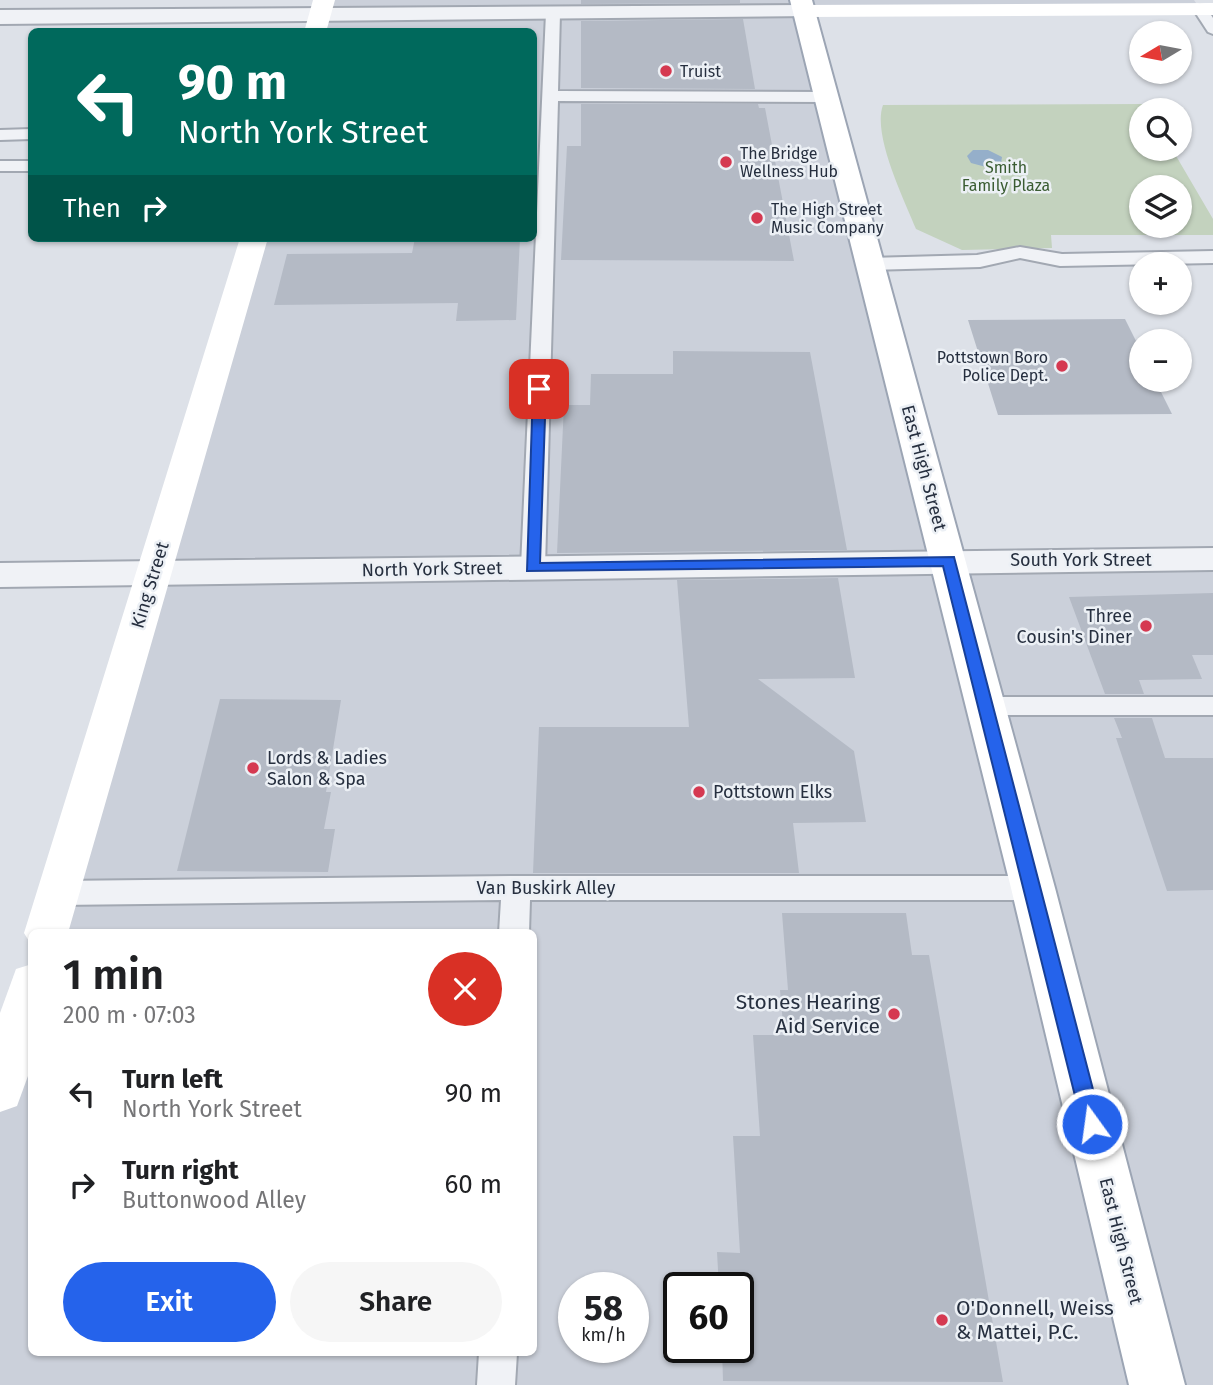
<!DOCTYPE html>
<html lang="en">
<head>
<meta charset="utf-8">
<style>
	body { margin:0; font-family:"Fira Sans",sans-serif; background:#f6f6f6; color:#202124; height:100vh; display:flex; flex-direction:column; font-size:26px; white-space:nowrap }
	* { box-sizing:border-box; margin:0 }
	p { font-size:23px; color:#757577 }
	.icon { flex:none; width:38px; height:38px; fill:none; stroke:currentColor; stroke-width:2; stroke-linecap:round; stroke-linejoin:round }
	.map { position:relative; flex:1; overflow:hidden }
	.drawer { position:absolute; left:28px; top:929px; width:509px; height:427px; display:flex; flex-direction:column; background:#fff; border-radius:10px; box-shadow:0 2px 5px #0004 }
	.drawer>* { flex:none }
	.top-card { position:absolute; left:28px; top:28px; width:509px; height:214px; border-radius:10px; box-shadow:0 2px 5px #0004; background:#00695c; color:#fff; overflow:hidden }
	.needle { width:46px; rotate:260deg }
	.controls { position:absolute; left:1129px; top:21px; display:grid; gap:14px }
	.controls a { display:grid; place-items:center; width:63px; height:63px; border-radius:50%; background:#fff; box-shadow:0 2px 5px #0004; font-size:35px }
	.speed { position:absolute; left:558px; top:1272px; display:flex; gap:14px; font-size:35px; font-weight:700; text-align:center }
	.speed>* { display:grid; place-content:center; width:91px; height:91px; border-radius:50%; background:#fff; box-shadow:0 2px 5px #0004; line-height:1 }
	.speed small { font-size:18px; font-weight:400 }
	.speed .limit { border:4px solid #111; border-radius:10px; background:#fff; color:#111 }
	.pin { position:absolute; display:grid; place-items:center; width:60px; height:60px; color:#fff; margin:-30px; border-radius:14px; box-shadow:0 4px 10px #0006 }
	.me { position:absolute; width:77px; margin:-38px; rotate:346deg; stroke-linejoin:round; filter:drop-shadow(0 0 5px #0008) }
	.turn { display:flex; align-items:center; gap:24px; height:147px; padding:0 35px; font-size:32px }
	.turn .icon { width:91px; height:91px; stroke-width:2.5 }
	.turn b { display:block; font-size:49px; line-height:60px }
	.then { display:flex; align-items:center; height:66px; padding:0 35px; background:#0003; gap:14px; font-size:26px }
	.round { display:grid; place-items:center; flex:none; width:74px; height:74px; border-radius:37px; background:#f6f6f6 }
	.headline { display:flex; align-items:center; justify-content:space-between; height:119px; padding:0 35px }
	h1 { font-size:42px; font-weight:600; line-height:52px }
	.button { display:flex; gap:14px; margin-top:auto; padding:14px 35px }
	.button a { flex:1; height:80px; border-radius:42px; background:#2563eb; color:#fff; font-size:28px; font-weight:600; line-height:80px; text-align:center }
	.button a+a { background:#f6f6f6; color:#202124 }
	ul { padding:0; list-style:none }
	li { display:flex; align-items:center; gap:21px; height:91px; padding:0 35px }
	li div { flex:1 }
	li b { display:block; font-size:26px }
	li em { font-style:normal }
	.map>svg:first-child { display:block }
</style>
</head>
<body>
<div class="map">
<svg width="1213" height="1385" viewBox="0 0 1213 1385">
	<rect width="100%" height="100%" fill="#dde1e8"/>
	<path fill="#cbd0da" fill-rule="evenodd" d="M324 0H1194L1200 9 805 11 949 561 1213 560V1385H0V1107L31 999 32 1353H534V933H51L255 238H534V32L315 31ZM574 1288H634V1348H574ZM679 1288H738V1348H679Z"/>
	<path fill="#c3d2be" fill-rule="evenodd" d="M1146 104 1150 110H1141V149H1172L1213 219V235H1051L1052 248 962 250 916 229C904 199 872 135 883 105ZM1141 187H1180V226H1141Z"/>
	<path fill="#95afca" d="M973 150H988L1002 157 1001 163 986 167 971 163 967 156Z"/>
	<g fill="#b4bac5">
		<path d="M581 0H740V3L581 4Z"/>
		<path d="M743 19 755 89 581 88V21Z"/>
		<path d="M581 104H758L759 108H765L794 261 561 260 567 146H581Z"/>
		<path d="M415 238H520L516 320 456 321 458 303 274 305 287 254 412 253Z"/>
		<path d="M1125 319 1141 351V380H1155L1172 414 998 415 968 320Z"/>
		<path d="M673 351 810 352 847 550 557 553 564 405H590L591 374H673Z"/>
		<path d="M838 578 855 678 758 679 854 751 866 822 793 823 799 873H533L539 727H689L677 580Z"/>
		<path d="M1213 593V655H1192L1202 679 1139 680 1144 694H1105L1069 597Z"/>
		<path d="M220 699 341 700 326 792H331L324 829H335L328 872 177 871Z"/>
		<path d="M1114 718H1152L1165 758H1213V890L1167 891 1116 738H1122Z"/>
		<path d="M782 913H906L912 955H929L1003 1382 723 1381 722 1348H738V1288H719L717 1252 740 1253 733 1136H760L753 1035H784L780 990H788Z"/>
	</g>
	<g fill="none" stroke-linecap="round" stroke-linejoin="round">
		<defs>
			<g id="service">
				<path d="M1200 5 1205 6 1213 18V34L1208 32 1193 9Z"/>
				<path d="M553 9 560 13 558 91 824 92 832 97 824 102 558 101 545 567 542 573H524L521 567 546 13Z"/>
				<path d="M32 129V139L0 140V130Z"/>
				<rect x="0" y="161" width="32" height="10"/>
				<path d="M1020 247 1062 254 1213 251V263L1060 266 1020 258 980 267 869 270 859 264 869 258 977 255Z"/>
				<path d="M986 697H1213V715H986L977 713 973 706 977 699Z"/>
				<path d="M516 876H1033L1043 880 1048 888 1043 896 1033 900H530L529 933H499L501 900 58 905 48 901 43 893 48 885 58 881Z"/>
				<path d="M479 1353H517L515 1385H477Z"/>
			</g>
			<path id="minor" d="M1213 548V570L0 587V563Z"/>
			<path id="tertiary" d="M804 5 812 6 815 11 812 16 0 24V10Z"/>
			<path id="primary" d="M790 0H812L1055 888 1185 1385H1129L1011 888Z"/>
		</defs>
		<use href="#service" stroke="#a2a8b2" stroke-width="4"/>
		<use href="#minor" stroke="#a2a8b2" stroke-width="4"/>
		<use href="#tertiary" stroke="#a2a8b2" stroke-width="4"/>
		<use href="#primary" stroke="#9ca5b4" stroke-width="4"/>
		<use href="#service" fill="#f0f2f6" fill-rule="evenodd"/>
		<use href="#minor" fill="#f0f2f6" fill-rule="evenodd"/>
		<use href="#tertiary" fill="#f0f2f6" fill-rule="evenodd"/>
		<g fill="#fff" fill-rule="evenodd">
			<path d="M313 0H335L326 32H304Z"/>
			<path d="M1213 3V15L804 17 793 11 804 5Z"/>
			<path d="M240 238H268L68 933H32V946L24 933Z"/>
			<path d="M32 964V1065L17 1106 0 1112V1013L16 969Z"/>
		</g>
		<use href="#primary" fill="#fff" fill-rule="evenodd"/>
	</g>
	<path fill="#2563eb" stroke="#184099" stroke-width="2" d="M539 385 546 389 540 563 954 557 1102 1124 1099 1130 1092 1133 1085 1130 1082 1124 943 566 527 571 533 389Z"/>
	<g fill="#d53951" stroke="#ecf0f5" stroke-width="2.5">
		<circle cx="666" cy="71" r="7"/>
		<circle cx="726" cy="162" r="7"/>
		<circle cx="757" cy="218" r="7"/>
		<circle cx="1062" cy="366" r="7"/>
		<circle cx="1146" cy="626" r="7"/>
		<circle cx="253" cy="768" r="7"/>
		<circle cx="699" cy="792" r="7"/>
		<circle cx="894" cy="1014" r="7"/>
		<circle cx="942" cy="1320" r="7"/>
	</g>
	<g text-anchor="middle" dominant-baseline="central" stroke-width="5" stroke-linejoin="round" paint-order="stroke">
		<g font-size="16" fill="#262f3f" stroke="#ecf0f5" text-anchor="start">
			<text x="680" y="71">Truist</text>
			<text x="740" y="153">The Bridge<tspan x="740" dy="18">Wellness Hub</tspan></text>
			<text x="771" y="209">The High Street<tspan x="771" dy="18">Music Company</tspan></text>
			<text x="1048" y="357" text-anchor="end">Pottstown Boro<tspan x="1048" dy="18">Police Dept.</tspan></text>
		</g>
		<g font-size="16" fill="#3a5c32" stroke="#ecf0f5">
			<text x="1006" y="167">Smith<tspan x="1006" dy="18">Family Plaza</tspan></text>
		</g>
		<g font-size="18" fill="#262f3f" stroke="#ecf0f5">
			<text transform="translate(924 468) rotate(75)">East High Street</text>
			<text x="1081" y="560">South York Street</text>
			<text transform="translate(432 569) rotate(-1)">North York Street</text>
			<text transform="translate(150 585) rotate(-73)">King Street</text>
			<text x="546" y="888">Van Buskirk Alley</text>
			<text transform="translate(1121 1241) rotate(76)">East High Street</text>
		</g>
		<g font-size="18" fill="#262f3f" stroke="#ecf0f5" text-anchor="start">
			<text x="1132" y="616" text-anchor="end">Three<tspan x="1132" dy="21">Cousin's Diner</tspan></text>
			<text x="267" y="758">Lords &amp; Ladies<tspan x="267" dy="21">Salon &amp; Spa</tspan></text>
			<text x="713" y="792">Pottstown Elks</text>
		</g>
		<g font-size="21" fill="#262f3f" stroke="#ecf0f5" text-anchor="end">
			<text x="880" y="1002">Stones Hearing<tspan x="880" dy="24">Aid Service</tspan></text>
			<text x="956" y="1308" text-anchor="start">O'Donnell, Weiss<tspan x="956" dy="24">&amp; Mattei, P.C.</tspan></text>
		</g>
	</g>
</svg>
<div class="controls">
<a><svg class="needle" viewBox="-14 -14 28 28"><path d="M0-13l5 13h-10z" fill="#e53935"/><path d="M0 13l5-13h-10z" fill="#757577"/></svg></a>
<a><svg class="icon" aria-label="search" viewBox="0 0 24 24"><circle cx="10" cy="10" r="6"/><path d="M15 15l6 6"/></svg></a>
<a><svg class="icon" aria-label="layers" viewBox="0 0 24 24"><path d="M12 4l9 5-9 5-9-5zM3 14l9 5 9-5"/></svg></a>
<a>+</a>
<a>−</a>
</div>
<div class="speed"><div>58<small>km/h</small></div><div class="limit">60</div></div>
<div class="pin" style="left:539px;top:389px;background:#d93025"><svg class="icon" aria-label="arrive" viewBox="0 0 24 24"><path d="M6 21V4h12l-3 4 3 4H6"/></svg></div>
<svg class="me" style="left:1092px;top:1124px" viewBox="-20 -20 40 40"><circle r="17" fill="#2563eb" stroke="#fff" stroke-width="3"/><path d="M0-11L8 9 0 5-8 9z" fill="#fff"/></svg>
<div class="top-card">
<div class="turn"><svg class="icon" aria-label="left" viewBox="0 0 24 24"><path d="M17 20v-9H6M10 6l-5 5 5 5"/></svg><div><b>90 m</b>North York Street</div></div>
<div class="then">Then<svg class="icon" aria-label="right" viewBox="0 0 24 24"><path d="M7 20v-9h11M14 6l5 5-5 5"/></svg></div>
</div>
<section class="drawer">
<div class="headline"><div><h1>1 min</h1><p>200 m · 07:03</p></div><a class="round" style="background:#d93025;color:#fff"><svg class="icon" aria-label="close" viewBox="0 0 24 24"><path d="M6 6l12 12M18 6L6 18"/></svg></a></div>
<ul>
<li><svg class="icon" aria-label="left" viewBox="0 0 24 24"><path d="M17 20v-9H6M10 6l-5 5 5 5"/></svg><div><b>Turn left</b><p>North York Street</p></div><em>90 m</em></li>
<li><svg class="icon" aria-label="right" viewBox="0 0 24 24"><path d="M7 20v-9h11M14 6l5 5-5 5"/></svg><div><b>Turn right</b><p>Buttonwood Alley</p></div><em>60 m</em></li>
</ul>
<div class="button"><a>Exit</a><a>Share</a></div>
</section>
</div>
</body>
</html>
